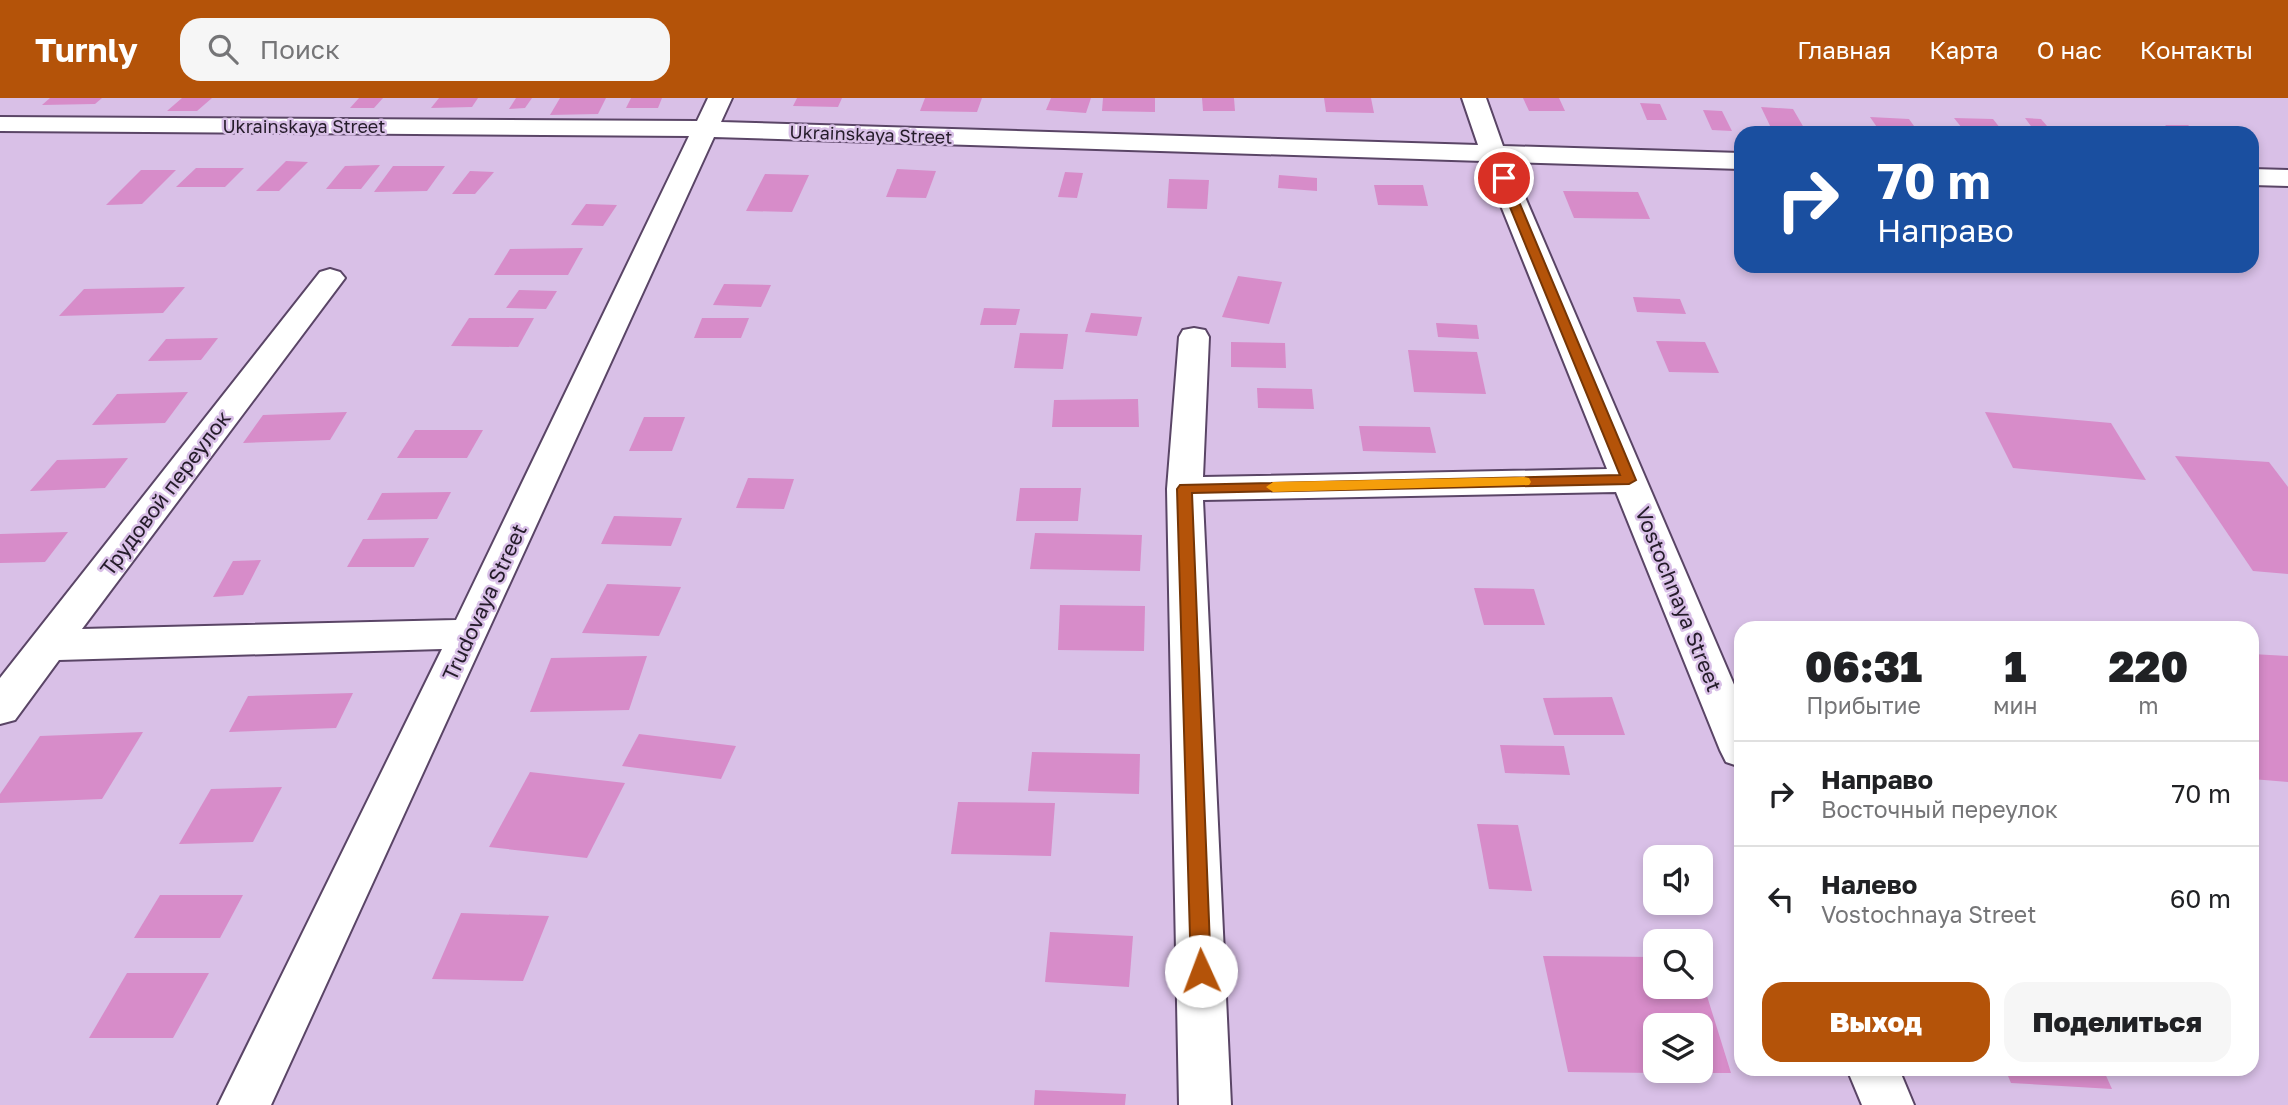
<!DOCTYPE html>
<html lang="ru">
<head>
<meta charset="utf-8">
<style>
	body { margin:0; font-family:"Golos Text",sans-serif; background:#f6f6f6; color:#202124; height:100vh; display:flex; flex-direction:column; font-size:26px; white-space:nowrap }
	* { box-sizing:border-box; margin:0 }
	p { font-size:23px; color:#757577 }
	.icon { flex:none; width:38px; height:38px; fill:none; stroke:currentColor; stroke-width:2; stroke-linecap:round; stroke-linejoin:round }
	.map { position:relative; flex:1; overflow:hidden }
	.sheet { position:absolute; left:1734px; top:523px; width:525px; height:455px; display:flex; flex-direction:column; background:#fff; border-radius:21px; box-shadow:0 4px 10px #0003 }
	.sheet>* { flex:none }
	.guide { position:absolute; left:1734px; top:28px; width:525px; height:147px; border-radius:21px; box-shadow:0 4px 10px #0003; background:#1a4fa0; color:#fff; overflow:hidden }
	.fabs { position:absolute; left:1643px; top:747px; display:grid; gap:14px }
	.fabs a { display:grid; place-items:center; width:70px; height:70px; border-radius:14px; background:#fff; box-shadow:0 4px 10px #0003; font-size:35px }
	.pin { position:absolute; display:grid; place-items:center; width:60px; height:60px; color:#fff; margin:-30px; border:4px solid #fff; border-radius:50%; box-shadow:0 2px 7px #0007 }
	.me { position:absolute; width:77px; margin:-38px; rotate:358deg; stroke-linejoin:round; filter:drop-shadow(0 0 5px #0008) }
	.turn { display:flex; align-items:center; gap:24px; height:147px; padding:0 28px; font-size:32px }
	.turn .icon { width:91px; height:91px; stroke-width:2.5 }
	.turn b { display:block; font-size:49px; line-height:60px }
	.eta { display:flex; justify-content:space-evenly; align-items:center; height:119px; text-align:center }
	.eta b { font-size:42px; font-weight:800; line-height:49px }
	.cta { display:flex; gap:14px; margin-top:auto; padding:14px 28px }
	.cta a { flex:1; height:80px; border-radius:21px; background:#b45309; color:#fff; font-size:28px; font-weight:800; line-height:80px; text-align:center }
	.cta a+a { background:#f6f6f6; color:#202124 }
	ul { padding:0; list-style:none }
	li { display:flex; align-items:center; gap:21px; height:105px; padding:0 28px; border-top:2px solid #e0e0e0 }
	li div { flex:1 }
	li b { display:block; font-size:26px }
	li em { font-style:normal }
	header { display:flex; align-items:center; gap:42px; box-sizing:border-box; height:98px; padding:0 35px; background:#b45309; color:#fff }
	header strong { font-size:33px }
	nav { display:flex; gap:38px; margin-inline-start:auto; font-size:24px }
	.search { width:490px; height:63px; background:#f6f6f6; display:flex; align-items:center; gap:18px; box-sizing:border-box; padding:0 24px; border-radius:21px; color:#757577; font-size:26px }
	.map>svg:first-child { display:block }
</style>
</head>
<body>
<header>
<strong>Turnly</strong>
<div class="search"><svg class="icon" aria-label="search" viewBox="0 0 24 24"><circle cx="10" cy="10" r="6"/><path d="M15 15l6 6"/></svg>Поиск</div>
<nav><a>Главная</a><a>Карта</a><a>О нас</a><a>Контакты</a></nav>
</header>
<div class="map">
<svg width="2288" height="1007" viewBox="0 0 2288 1007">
	<rect width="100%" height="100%" fill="#d9c0e7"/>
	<g fill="#d78cc9">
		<path d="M50 0H102L95 6 42 7Z"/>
		<path d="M182 0H212L197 13H167Z"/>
		<path d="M359 0H383L374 10H350Z"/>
		<path d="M439 0H478L472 9 431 10Z"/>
		<path d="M516 0H532L525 10 509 11Z"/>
		<path d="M560 0H606L598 16 550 17Z"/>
		<path d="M631 0H662L658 10H626Z"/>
		<path d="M797 0H842L838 9 793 8Z"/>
		<path d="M925 0H982L977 14 920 13Z"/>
		<path d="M1051 0H1091L1086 15 1046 12Z"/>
		<path d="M1103 0H1155V14L1102 13Z"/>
		<path d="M1202 0H1234L1235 13H1203Z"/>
		<path d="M1324 0H1371L1374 15 1326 14Z"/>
		<path d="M1523 0H1559L1565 13H1529Z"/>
		<path d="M1640 5 1660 6 1667 22H1647Z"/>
		<path d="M1761 9 1793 11 1807 35 1773 34Z"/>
		<path d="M1703 12 1722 13 1732 33 1712 32Z"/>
		<path d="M1870 19 1909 21 1919 35H1881Z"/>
		<path d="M1954 20 1993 21 2004 35H1966Z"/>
		<path d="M2025 20 2041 21 2053 35H2036Z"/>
		<path d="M2165 27H2188L2197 35H2174Z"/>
		<path d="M2103 28 2135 29 2141 35H2109Z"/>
		<path d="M286 63 308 64 279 93H256Z"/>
		<path d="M380 67 361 91H326L345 68Z"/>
		<path d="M393 68H445L427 93 374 94Z"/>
		<path d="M196 70H244L225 89H176Z"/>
		<path d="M897 71 936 73 926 100 886 99Z"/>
		<path d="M141 72H176L142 106 106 107Z"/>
		<path d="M470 73 494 74 475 96H452Z"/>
		<path d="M1065 74 1083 75 1077 100 1058 99Z"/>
		<path d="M765 76 809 77 792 114 746 113Z"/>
		<path d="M1279 77 1317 80V93L1278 90Z"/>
		<path d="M1169 81 1209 82 1207 111 1167 110Z"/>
		<path d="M1374 87H1423L1428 108 1378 107Z"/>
		<path d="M1563 93 1638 94 1650 121 1574 120Z"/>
		<path d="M586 106 617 107 603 128 571 127Z"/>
		<path d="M583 150 568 177H494L510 151Z"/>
		<path d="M1238 178 1282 184 1269 226 1222 219Z"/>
		<path d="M724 186 771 187 761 209 713 207Z"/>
		<path d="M185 189 163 215 59 218 84 191Z"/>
		<path d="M519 192 557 193 546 211 506 210Z"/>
		<path d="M1633 199 1680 201 1686 216 1637 214Z"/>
		<path d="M984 210 1020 211 1016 227H980Z"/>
		<path d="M1091 215 1142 219 1137 238 1085 234Z"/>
		<path d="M469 220H534L518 249 451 248Z"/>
		<path d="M702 220H749L741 240H694Z"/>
		<path d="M1436 225 1477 227 1479 241 1438 239Z"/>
		<path d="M1020 235 1068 236 1063 271 1014 270Z"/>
		<path d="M218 240 201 262 148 263 166 241Z"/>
		<path d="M1656 243 1705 244 1719 275 1669 274Z"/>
		<path d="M1231 244 1285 245 1286 270 1231 269Z"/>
		<path d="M1408 252 1477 254 1486 296 1414 294Z"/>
		<path d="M1257 290 1312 291 1314 311 1258 310Z"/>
		<path d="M188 294 165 325 92 327 117 296Z"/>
		<path d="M1138 301 1139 329H1052L1054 302Z"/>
		<path d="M347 314 330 342 243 345 263 317Z"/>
		<path d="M1985 314 2111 325 2146 382 2013 370Z"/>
		<path d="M644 319H685L672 353H629Z"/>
		<path d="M1359 328 1430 329 1436 355 1363 353Z"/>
		<path d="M415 332H483L467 360H397Z"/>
		<path d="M2175 358 2269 364 2288 389V476L2253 473Z"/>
		<path d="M128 360 105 390 30 393 57 362Z"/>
		<path d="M748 380 794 381 784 411 736 410Z"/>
		<path d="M1020 390H1081L1078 423H1016Z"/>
		<path d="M451 394 437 421 367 422 382 395Z"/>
		<path d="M614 418 682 420 671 448 601 446Z"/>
		<path d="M68 434 45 464 0 465V436Z"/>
		<path d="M1035 435 1142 437 1140 473 1030 471Z"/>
		<path d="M429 440 414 469H347L363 441Z"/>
		<path d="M261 462 243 497 213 499 233 463Z"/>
		<path d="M607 486 681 489 659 538 582 535Z"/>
		<path d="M1474 490 1534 491 1545 527H1484Z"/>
		<path d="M1060 507 1145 508 1144 553 1058 552Z"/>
		<path d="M2252 556 2288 558V684L2252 681Z"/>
		<path d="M647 558 629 612 530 614 551 560Z"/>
		<path d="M353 595 336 630 229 634 248 598Z"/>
		<path d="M1612 599 1625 637H1554L1543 600Z"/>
		<path d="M143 634 102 701 0 705V696L40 638Z"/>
		<path d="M639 636 736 648 721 681 622 668Z"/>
		<path d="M1500 647 1564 648 1570 677 1505 675Z"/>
		<path d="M1032 654 1140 656 1139 696 1028 693Z"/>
		<path d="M530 674 625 685 587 760 489 749Z"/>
		<path d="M282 689 253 744 179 746 211 691Z"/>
		<path d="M958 704 1055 705 1051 758 951 756Z"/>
		<path d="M1477 726 1518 727 1532 793 1489 791Z"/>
		<path d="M160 797H243L220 840H134Z"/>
		<path d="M461 815 549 818 523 883 432 881Z"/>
		<path d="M1050 834 1133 838 1129 889 1045 884Z"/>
		<path d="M1543 858 1656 859V889H1701L1702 882 1731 975H1701V928H1656V975L1568 974Z"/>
		<path d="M127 875H209L173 940H89Z"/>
		<path d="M2005 971H2103L2112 991 2011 985Z"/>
		<path d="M1035 992 1126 996 1125 1007H1034Z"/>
	</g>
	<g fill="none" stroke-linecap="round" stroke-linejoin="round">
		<defs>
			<g id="street">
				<path d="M708 0H732L721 24 1478 47 1462 0H1486L1503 48 1741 55V71L1510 64 1741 603V669L1726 664 1720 652 1616 394 1203 402 1231 1007H1179L1167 391 1179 239 1183 232 1194 230 1205 232 1209 239 1203 379 1607 371 1483 63 714 39 271 1007H218L442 551 59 562 15 622 0 626V580L320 174 330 171 340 174 345 180 82 531 456 522 689 38 0 33V19L697 23Z"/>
				<path d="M2252 71 2288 72V88L2252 87Z"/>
				<path d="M1847 971H1899L1914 1007H1862Z"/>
			</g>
		</defs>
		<use href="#street" stroke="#5a4566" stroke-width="4"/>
		<use href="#street" fill="#fff" fill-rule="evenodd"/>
	</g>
	<path fill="#b45309" stroke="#753606" stroke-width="2" d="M1500 78 1509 80 1636 382 1629 386 1192 395 1211 873 1208 880 1201 882 1194 880 1191 873 1177 391 1180 387 1620 377 1498 80Z"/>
	<path fill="#f59e0b" d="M1524 379 1529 380 1531 384 1529 387 1273 394 1266 389 1273 384Z"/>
	<g text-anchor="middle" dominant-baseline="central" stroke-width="5" stroke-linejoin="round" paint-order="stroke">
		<g font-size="18" fill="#251c2a" stroke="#d9c0e7">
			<text x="304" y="28">Ukrainskaya Street</text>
			<text transform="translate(871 36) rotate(2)">Ukrainskaya Street</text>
		</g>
		<g font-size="21" fill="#251c2a" stroke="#d9c0e7">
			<text transform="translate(165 395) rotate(-53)">Трудовой переулок</text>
			<text transform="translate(1679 501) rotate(68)">Vostochnaya Street</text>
			<text transform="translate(484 504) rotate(-65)">Trudovaya Street</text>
		</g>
	</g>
</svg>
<div class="fabs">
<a><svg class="icon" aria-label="sound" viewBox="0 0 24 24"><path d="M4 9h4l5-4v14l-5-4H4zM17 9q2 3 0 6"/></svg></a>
<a><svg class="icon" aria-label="search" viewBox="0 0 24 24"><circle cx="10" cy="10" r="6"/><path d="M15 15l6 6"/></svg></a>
<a><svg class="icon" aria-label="layers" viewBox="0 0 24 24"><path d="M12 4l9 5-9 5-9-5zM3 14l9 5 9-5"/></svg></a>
</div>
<div class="pin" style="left:1504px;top:80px;background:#d93025"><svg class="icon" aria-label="arrive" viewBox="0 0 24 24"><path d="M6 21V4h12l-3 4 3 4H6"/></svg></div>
<svg class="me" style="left:1201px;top:873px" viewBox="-20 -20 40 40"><circle r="19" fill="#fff"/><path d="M0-13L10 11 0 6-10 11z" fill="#b45309"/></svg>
<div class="guide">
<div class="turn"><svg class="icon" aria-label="right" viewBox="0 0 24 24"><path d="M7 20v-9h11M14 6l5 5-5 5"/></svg><div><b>70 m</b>Направо</div></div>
</div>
<section class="sheet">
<div class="eta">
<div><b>06:31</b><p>Прибытие</p></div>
<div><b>1</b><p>мин</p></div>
<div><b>220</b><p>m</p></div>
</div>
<ul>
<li><svg class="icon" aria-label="right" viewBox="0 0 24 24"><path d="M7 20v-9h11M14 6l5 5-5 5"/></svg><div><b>Направо</b><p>Восточный переулок</p></div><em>70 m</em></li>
<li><svg class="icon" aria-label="left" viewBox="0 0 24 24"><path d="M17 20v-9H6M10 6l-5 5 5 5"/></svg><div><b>Налево</b><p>Vostochnaya Street</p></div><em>60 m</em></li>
</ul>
<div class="cta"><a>Выход</a><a>Поделиться</a></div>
</section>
</div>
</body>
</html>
